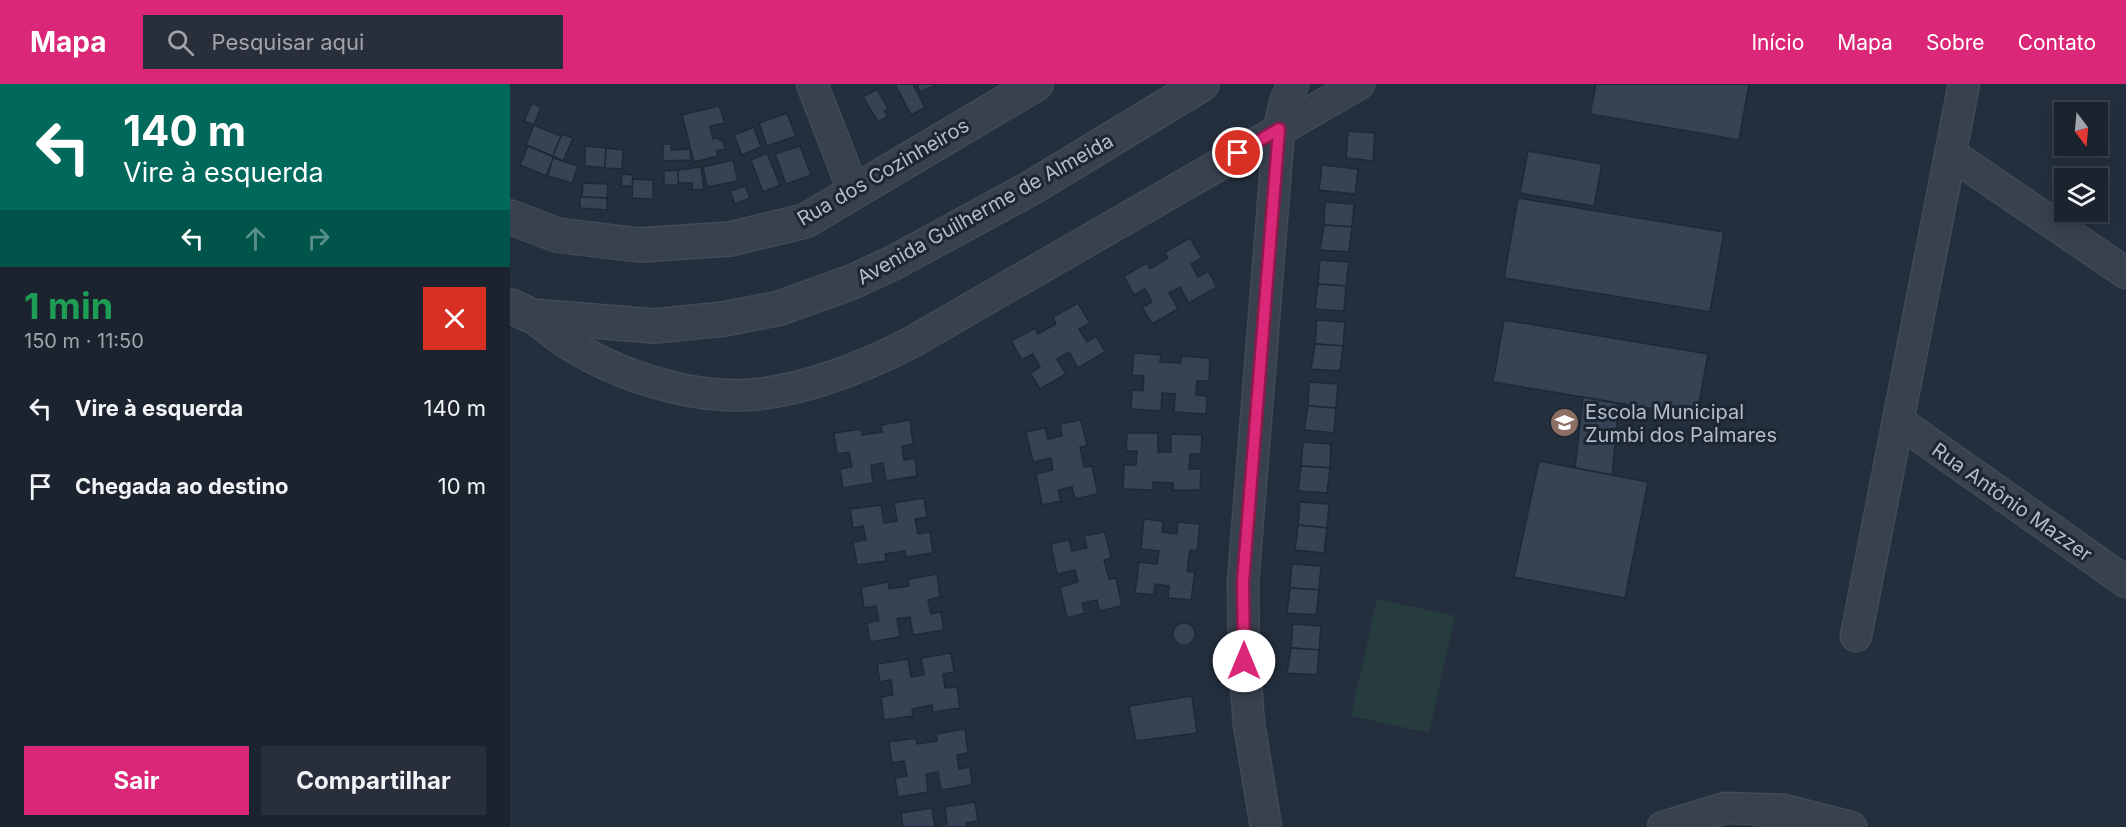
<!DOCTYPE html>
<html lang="pt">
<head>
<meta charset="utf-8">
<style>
	body { margin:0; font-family:Inter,sans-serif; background:#282f3a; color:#f1f3f6; height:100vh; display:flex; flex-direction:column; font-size:22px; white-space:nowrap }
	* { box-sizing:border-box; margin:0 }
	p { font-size:20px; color:#a0a4aa }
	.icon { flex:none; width:33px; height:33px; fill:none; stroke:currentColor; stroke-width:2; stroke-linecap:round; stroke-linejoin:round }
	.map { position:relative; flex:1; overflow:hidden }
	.panel { display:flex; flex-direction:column; background:#1b232e; width:510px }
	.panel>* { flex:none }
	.guide { background:#00695c; color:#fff; overflow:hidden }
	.needle { width:39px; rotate:164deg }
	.buttons { position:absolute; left:1544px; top:18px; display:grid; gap:12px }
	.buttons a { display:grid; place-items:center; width:54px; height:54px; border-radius:0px; background:#1b232e; box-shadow:0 3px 15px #0003,0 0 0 2px #39404a; font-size:30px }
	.pin { position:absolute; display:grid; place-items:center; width:51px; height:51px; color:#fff; margin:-26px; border:3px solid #fff; border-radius:50%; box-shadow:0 2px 6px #0007 }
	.me { position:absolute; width:66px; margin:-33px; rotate:0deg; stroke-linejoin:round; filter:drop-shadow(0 0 4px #0008) }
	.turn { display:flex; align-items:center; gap:21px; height:126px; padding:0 24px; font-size:27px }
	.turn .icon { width:78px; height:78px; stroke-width:2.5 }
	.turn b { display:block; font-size:42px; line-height:51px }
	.lanes { display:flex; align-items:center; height:57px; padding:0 24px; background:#0003; justify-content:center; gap:30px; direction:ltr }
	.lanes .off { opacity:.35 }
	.round { display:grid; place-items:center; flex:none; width:63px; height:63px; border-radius:0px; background:#282f3a }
	.summary { display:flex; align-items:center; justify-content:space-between; height:102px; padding:0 24px }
	h1 { font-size:36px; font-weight:700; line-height:45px; color:#1e9e55 }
	.primary-button { display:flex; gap:12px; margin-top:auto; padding:12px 24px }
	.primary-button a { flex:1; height:69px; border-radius:0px; background:#db2777; color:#fff; font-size:24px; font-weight:700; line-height:69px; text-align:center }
	.primary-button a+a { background:#282f3a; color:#f1f3f6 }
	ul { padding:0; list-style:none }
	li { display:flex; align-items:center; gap:18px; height:78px; padding:0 24px }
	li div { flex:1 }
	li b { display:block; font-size:22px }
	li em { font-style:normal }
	header { display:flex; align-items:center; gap:36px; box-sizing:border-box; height:84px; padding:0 30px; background:#db2777; color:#fff }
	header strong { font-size:28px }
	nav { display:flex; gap:33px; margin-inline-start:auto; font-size:21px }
	.search { width:420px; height:54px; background:#282f3a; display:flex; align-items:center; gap:15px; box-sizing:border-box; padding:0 21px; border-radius:0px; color:#a0a4aa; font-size:22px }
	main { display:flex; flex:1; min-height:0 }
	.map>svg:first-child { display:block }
</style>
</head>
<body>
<header>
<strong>Mapa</strong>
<div class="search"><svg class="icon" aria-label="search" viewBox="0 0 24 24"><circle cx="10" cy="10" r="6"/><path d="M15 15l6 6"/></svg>Pesquisar aqui</div>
<nav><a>Início</a><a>Mapa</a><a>Sobre</a><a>Contato</a></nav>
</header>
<main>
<section class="panel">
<div class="guide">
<div class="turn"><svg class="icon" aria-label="left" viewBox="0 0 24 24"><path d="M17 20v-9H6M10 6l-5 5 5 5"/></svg><div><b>140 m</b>Vire à esquerda</div></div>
<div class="lanes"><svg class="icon" aria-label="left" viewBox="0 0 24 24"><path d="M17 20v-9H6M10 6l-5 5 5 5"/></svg><svg class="icon off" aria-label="ahead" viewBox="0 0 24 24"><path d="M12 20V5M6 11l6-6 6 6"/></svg><svg class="icon off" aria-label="right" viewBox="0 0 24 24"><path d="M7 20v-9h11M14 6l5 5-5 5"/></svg></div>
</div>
<div class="summary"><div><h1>1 min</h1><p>150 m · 11:50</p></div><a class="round" style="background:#d93025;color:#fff"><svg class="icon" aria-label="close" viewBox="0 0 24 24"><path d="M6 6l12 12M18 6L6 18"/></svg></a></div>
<ul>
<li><svg class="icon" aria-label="left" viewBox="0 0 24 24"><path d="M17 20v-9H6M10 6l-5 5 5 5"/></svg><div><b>Vire à esquerda</b></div><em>140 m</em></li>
<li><svg class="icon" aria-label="arrive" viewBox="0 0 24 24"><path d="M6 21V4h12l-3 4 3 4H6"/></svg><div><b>Chegada ao destino</b></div><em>10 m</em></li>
</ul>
<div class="primary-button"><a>Sair</a><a>Compartilhar</a></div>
</section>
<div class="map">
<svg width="1616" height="743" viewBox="0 0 1616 743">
	<rect width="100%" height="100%" fill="#242f3e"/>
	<path fill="#263c3f" d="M867 515 945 532 919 649 841 632Z"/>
	<g fill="#364354" stroke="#1f2835" stroke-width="1.5">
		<path d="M385 0H403L415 24 401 31Z"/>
		<path d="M407 0H428L410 8Z"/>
		<path d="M1086 0H1239L1229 56 1080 30Z"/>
		<path d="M367 5 378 25 374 27 378 32 368 38 353 13Z"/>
		<path d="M22 19 31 23 24 41 14 37Z"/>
		<path d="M209 22 215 39 200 42 203 55 209 54 210 57 213 56 215 65 206 67 208 72 184 78 172 31Z"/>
		<path d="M277 29 286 52 257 62 249 39Z"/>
		<path d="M24 41 51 52 43 72 16 61Z"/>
		<path d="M244 43 251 63 232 71 224 51Z"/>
		<path d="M838 47 865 49 863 77 836 74Z"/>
		<path d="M52 50 63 54 53 77 43 72Z"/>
		<path d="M153 60H161V66L180 65 181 76 153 77Z"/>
		<path d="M18 62 44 73 36 92 10 81Z"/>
		<path d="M75 62 96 64 95 84 75 82Z"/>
		<path d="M290 62 301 91 276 100 265 70Z"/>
		<path d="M96 64 113 66 112 85 95 84Z"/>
		<path d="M1018 67 1092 80 1084 122 1010 109Z"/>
		<path d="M257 69 270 101 253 108 241 76Z"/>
		<path d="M43 74 68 82 62 99 38 92Z"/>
		<path d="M223 76 228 97 197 103 193 83Z"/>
		<path d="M812 81 848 85 845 110 809 106Z"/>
		<path d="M191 83 194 105 182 106V99H168V86Z"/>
		<path d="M168 86V101H154V87Z"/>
		<path d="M112 90 123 91 122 102H111Z"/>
		<path d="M123 95 143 96V115L122 114Z"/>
		<path d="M73 99 98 100 97 114 72 113Z"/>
		<path d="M235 102 240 114 225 120 220 107Z"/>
		<path d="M70 113 97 114V126L70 124Z"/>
		<path d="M1008 114 1214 148 1200 228 994 194Z"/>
		<path d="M815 118 844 120 842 143 814 141Z"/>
		<path d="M814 141 842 143 839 168 810 166Z"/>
		<path d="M680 154 692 174 681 180 688 193 698 187 707 203 679 219 670 203 659 209 668 225 642 240 632 223 642 218 635 205 624 211 614 192 637 179 640 185 658 174 655 168Z"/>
		<path d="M810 176 839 178 836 202 808 200Z"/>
		<path d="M808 200 836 202 834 227 805 225Z"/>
		<path d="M568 219 580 239 569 245 577 258 586 252 595 268 568 284 559 268 547 275 556 290 530 305 520 289 530 283 523 270 512 276 501 257 525 244 528 250 546 240 543 233Z"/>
		<path d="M807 236 835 238 833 262 805 260Z"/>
		<path d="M994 236 1198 270 1187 332 983 298Z"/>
		<path d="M805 260 833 262 830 287 801 285Z"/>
		<path d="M624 269 651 271 650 278 671 279V272L700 274 699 297H687L686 311 697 312 696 330 664 328 665 310 652 309 651 327 621 325 622 306 633 307 634 292 622 291Z"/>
		<path d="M799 298 828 300 826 324 798 322Z"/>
		<path d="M1073 313 1109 320 1102 391 1065 384Z"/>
		<path d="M798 322 826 324 824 349 794 346Z"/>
		<path d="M400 336 403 360 392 362 394 376 405 374 407 392 376 397 373 379 361 381 363 399 333 404 330 385 342 383 339 368 327 370 324 349 351 345 352 351 372 348 371 341Z"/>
		<path d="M571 336 577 362 570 363 574 383 582 382 588 410 565 415 562 403 548 406 551 417 532 421 526 390 543 386 541 374 523 378 516 348 535 344 538 355 552 352 550 340Z"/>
		<path d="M617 349H648V368H661V350L692 351 691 370H680L679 385H691L690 406H663V399L643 398V406L613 405 614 381H626L627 367H616Z"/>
		<path d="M793 358 821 360 820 384 791 382Z"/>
		<path d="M1029 377 1138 398 1115 514 1004 493Z"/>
		<path d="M791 382 820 384 817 409 788 407Z"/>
		<path d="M414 414 417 433 405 435 408 450 420 448 423 469 396 473 395 467 375 470 376 477 347 481 343 458 356 456 353 442 343 444 340 425 371 421 374 439 387 437 384 419Z"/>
		<path d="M790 418 819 420 817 444 788 441Z"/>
		<path d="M634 435 653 437 652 448 667 450 668 438 690 440 687 467 680 466 677 487 685 488 681 516 658 514 659 502 645 500 644 511 625 509 629 478 647 480 649 467 631 465Z"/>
		<path d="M788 441 817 444 814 469 785 466Z"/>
		<path d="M595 448 601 474 594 476 599 495 606 494 612 522 589 527 587 516 572 519 575 529 557 534 550 503 568 498 565 486 547 490 541 460 559 456 562 467 577 464 574 452Z"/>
		<path d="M782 480 811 482 809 506 780 504Z"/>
		<path d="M427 490 430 513 418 516 421 530 431 528 434 546 403 551 400 533 387 535 390 553 360 558 357 539 369 537 366 522 354 524 351 503 378 498 379 505 399 502 398 495Z"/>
		<path d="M780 504 809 506 806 531 777 529Z"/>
		<circle cx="674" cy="550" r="11"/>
		<path d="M783 540 811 542 809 566 781 564Z"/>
		<path d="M781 564 809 566 807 591 777 589Z"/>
		<path d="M441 569 444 588 433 590 435 604 447 603 450 624 423 628 422 621 402 625 403 632 374 636 371 613 383 611 381 596 370 598 367 580 398 575 401 593 414 591 411 574Z"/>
		<path d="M682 612 687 649 626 657 619 622Z"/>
		<path d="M455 645 458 669 447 671 449 685 460 683 462 701 431 706 428 688 416 690 418 708 388 713 385 694 397 692 394 677 382 679 379 658 406 654 407 660 427 657 426 650Z"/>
		<path d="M465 718 468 737 456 739 457 743H393L391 729 422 724 425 742 437 740 435 723Z"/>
	</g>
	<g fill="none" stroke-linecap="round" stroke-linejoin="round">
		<defs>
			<g id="minor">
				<path d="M302 0 344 108"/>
				<path d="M1441 70 1616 189"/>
				<path d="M22 232C32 240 43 249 54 257 104 290 177 314 237 311 290 308 355 283 402 258L849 0"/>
				<path d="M1388 337 1616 498"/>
				<path d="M1346 552 1454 0"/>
				<path d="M1259 737 1274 726 1341 743"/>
				<path d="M756 743 739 640 734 577 733 498 769 45 775 18 783 0"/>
				<path d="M1153 743 1215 724 1274 726"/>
			</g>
			<g id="tertiary">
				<path d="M0 133 47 151 129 161 220 155 295 137 526 0"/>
				<path d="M0 222 22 232 144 242 214 235 270 224 342 198 383 179 521 104 692 0"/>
			</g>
		</defs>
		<use href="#minor" stroke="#414a57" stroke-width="33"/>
		<use href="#tertiary" stroke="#414a57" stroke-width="36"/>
		<use href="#minor" stroke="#38414e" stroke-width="30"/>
		<use href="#tertiary" stroke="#38414e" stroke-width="33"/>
	</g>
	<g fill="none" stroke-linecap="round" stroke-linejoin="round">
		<defs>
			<path id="route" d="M728 69 769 45 733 498 734 577"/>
		</defs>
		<use href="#route" stroke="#8e194d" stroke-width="15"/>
		<use href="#route" stroke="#db2777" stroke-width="10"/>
	</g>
	<defs>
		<symbol id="school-disc" viewBox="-11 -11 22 22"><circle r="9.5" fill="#8d6e63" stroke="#1d2633"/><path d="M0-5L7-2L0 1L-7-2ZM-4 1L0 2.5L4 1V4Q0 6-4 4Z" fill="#fff"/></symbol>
	</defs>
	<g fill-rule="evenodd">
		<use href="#school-disc" x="1038" y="322" width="33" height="33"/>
	</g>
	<g text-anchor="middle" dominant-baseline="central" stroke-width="6" stroke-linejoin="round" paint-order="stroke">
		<g font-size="20" fill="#b4bcc9" stroke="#1d2633">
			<text transform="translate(373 88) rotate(-30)">Rua dos Cozinheiros</text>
			<text transform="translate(475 125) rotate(-29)">Avenida Guilherme de Almeida</text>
			<text transform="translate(1502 418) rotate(35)">Rua Antônio Mazzer</text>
		</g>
		<g font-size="20" fill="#b4bcc9" stroke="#1d2633" text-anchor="start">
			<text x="1075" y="328">Escola Municipal<tspan x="1075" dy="23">Zumbi dos Palmares</tspan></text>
		</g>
	</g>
</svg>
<div class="buttons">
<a><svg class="needle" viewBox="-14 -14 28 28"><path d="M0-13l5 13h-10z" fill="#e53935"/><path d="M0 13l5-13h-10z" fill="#a0a4aa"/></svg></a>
<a><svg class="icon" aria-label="layers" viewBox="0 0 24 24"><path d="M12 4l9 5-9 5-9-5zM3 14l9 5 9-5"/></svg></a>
</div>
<div class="pin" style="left:728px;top:69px;background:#d93025"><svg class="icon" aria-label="arrive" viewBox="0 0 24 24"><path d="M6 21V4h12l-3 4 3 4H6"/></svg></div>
<svg class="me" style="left:734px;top:577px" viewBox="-20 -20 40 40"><circle r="19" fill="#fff"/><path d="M0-13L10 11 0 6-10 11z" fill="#db2777"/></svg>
</div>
</main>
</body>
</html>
